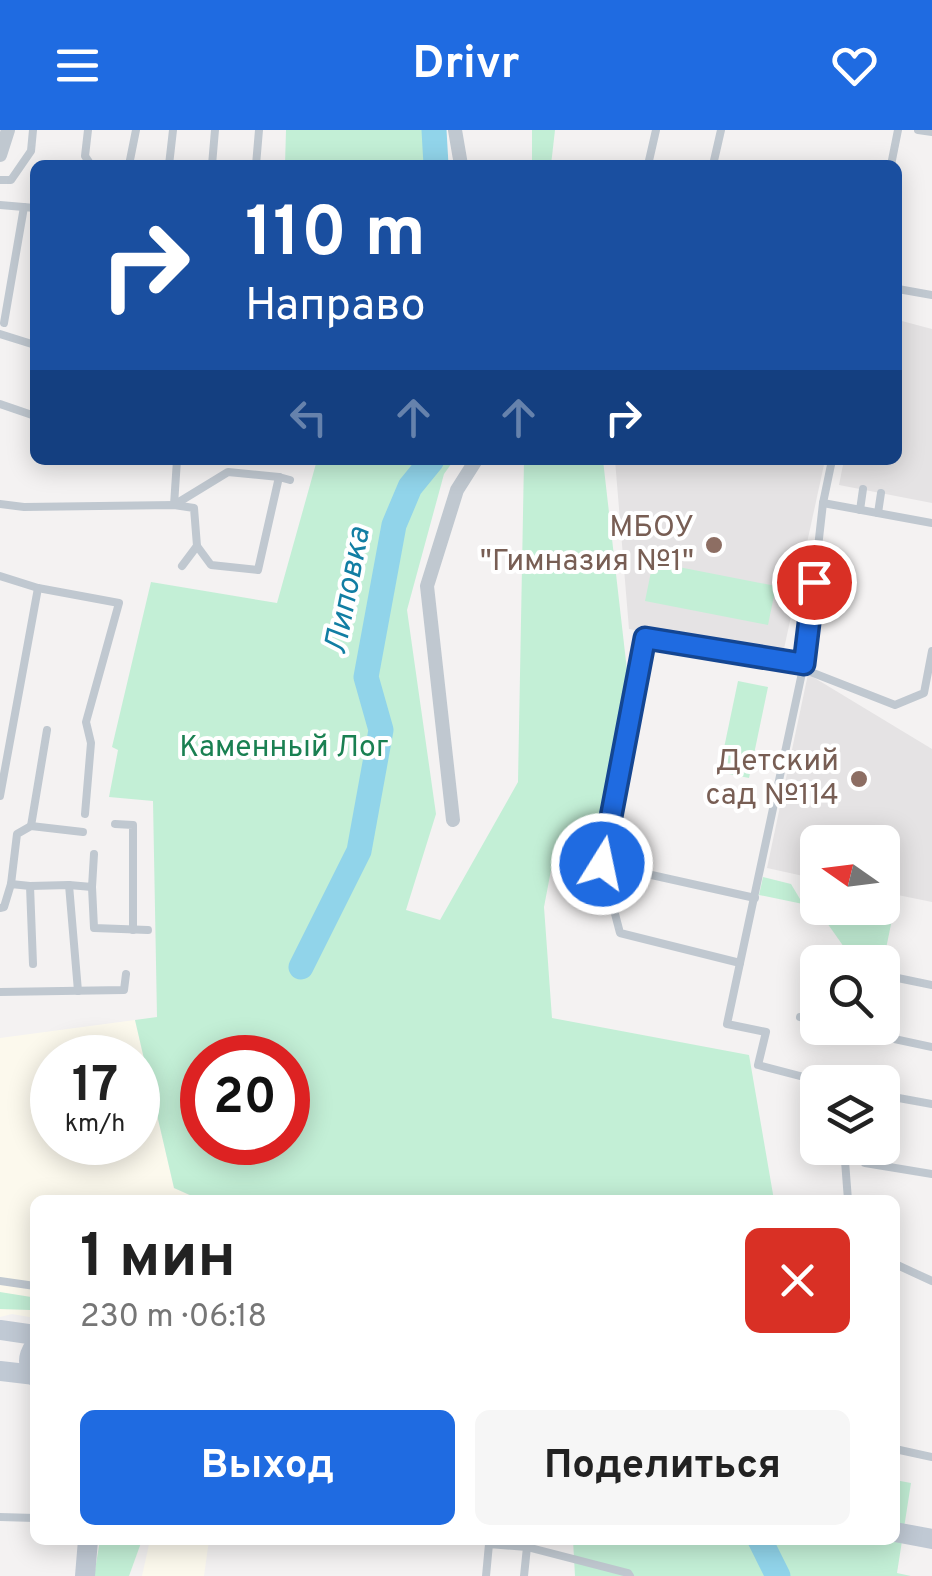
<!DOCTYPE html>
<html lang="ru">
<head>
<meta charset="utf-8">
<style>
	body { margin:0; font-family:Overpass,sans-serif; background:#f6f6f6; color:#222; height:100vh; display:flex; flex-direction:column; font-size:38px; white-space:nowrap }
	* { box-sizing:border-box; margin:0 }
	p { font-size:32px; color:#767676 }
	.icon { flex:none; width:55px; height:55px; fill:none; stroke:currentColor; stroke-width:2; stroke-linecap:round; stroke-linejoin:round }
	.map { position:relative; flex:1; overflow:hidden }
	.sheet { position:absolute; left:30px; top:1065px; width:870px; height:350px; display:flex; flex-direction:column; background:#fff; border-radius:15px; box-shadow:0 5px 25px #0003 }
	.sheet>* { flex:none }
	.hud { position:absolute; left:30px; top:30px; width:872px; height:305px; border-radius:15px; box-shadow:0 5px 25px #0003; background:#1a4fa0; color:#fff; overflow:hidden }
	.needle { width:65px; rotate:284deg }
	.fabs { position:absolute; left:800px; top:695px; display:grid; gap:20px }
	.fabs a { display:grid; place-items:center; width:100px; height:100px; border-radius:15px; background:#fff; box-shadow:0 5px 25px #0003; font-size:50px }
	.speed { position:absolute; left:30px; top:905px; display:flex; gap:20px; font-size:50px; font-weight:700; text-align:center }
	.speed>* { display:grid; place-content:center; width:130px; height:130px; border-radius:50%; background:#fff; box-shadow:0 5px 25px #0003; line-height:1 }
	.speed small { font-size:25px; font-weight:400 }
	.speed .limit { border:15px solid #d22; background:#fff; color:#111 }
	.pin { position:absolute; display:grid; place-items:center; width:85px; height:85px; color:#fff; margin:-42px; border:5px solid #fff; border-radius:50%; box-shadow:0 2px 10px #0007 }
	.me { position:absolute; width:110px; margin:-55px; rotate:10deg; stroke-linejoin:round; filter:drop-shadow(0 0 8px #0008) }
	.turn { display:flex; align-items:center; gap:35px; height:210px; padding:0 50px; font-size:45px }
	.turn .icon { width:130px; height:130px; stroke-width:2.5 }
	.turn b { display:block; font-size:70px; line-height:85px }
	.lanes { display:flex; align-items:center; height:95px; padding:0 50px; background:#0003; justify-content:center; gap:50px; direction:ltr }
	.lanes .off { opacity:.35 }
	.round { display:grid; place-items:center; flex:none; width:105px; height:105px; border-radius:15px; background:#f6f6f6 }
	.summary { display:flex; align-items:center; justify-content:space-between; height:170px; padding:0 50px }
	h1 { font-size:60px; font-weight:700; line-height:75px }
	.primary-button { display:flex; gap:20px; margin-top:auto; padding:20px 50px }
	.primary-button a { flex:1; height:115px; border-radius:15px; background:#1f6be1; color:#fff; font-size:40px; font-weight:700; line-height:115px; text-align:center }
	.primary-button a+a { background:#f6f6f6; color:#222 }
	header { display:flex; justify-content:space-between; align-items:center; height:130px; padding:0 50px; background:#1f6be1; color:#fff; font-size:45px; font-weight:700 }
	.map>svg:first-child { display:block }
</style>
</head>
<body>
<header><svg class="icon" aria-label="menu" viewBox="0 0 24 24"><path d="M4 6h16M4 12h16M4 18h16"/></svg>Drivr<svg class="icon" aria-label="heart" viewBox="0 0 24 24"><path d="M12 20l-8-8c-3-5 5-10 8-4 3-6 11-1 8 4z"/></svg></header>
<div class="map">
<svg width="932" height="1446" viewBox="0 0 932 1446">
	<rect width="100%" height="100%" fill="#f4f2f2"/>
	<g fill="#fcf9ed" fill-rule="evenodd">
		<path d="M135 890 174 1058 200 1070H35V1188L12 1184 0 1187V908ZM52 928H138V1012H52Z"/>
		<path d="M150 1410H209L204 1446H142Z"/>
	</g>
	<g fill="#e5e3e4">
		<path d="M898 190 932 199V373L839 355 844 330H898Z"/>
		<path d="M615 330H825L782 528 629 499Z"/>
		<path d="M808 544 932 619V772L883 762 882 712H818L817 749 767 738Z"/>
	</g>
	<g fill="#c3efd6" fill-rule="evenodd">
		<path d="M286 0H435L448 26 400 35H285Z"/>
		<path d="M532 0H555L551 35H532Z"/>
		<path d="M317 330H454L444 344 407 480 436 684 406 780 440 790 518 652 524 330H603L628 549 599 704 555 719 544 777 552 888 749 925 774 1070H201L174 1058 135 890 157 887 153 671 109 667 118 620 112 617 151 452 277 473ZM202 928H288V1012H202Z"/>
		<path d="M653 432 776 456 768 495 645 471Z"/>
		<path d="M738 551 768 557 749 648 719 642Z"/>
		<path d="M763 747 791 754 803 774 759 765Z"/>
		<path d="M801 756 817 760 818 778H882L883 773 895 775 883 833 844 817Z"/>
		<path d="M0 1162 31 1167 30 1180 0 1179Z"/>
		<path d="M895 1350 911 1353 897 1443 911 1446H575L573 1410H895Z"/>
		<path d="M100 1410H142L129 1446H94Z"/>
	</g>
	<g fill="none" stroke-linecap="round" stroke-linejoin="round">
		<g stroke="#91d4ea" stroke-width="25">
			<path d="M434 0 436 35"/>
			<path d="M301 837 359 721 381 600 366 547 394 395 410 357 432 330"/>
			<path d="M760 1410 778 1446"/>
		</g>
		<g stroke="#c0c8d0" stroke-width="8">
			<path d="M88 0 85 26 91 35"/>
			<path d="M918 0 932 2"/>
			<path d="M129 35 136 0"/>
			<path d="M169 35 173 0"/>
			<path d="M212 35 215 0"/>
			<path d="M256 35 259 0"/>
			<path d="M648 35 656 0"/>
			<path d="M713 35 721 0"/>
			<path d="M891 35 898 0"/>
			<path d="M0 50H11L31 21 33 0"/>
			<path d="M0 75 35 78"/>
			<path d="M898 159 932 165"/>
			<path d="M4 193 24 77"/>
			<path d="M0 204 35 215"/>
			<path d="M0 274 35 286"/>
			<path d="M177 330 174 375 228 342 279 347"/>
			<path d="M832 330 823 373 932 393"/>
			<path d="M0 374 24 377 174 375 194 378 197 416 182 436"/>
			<path d="M860 380 863 359"/>
			<path d="M878 383 881 363"/>
			<path d="M197 416 211 435 258 440 279 347 290 350"/>
			<path d="M0 446 38 458"/>
			<path d="M803 539 895 575 924 563 932 521"/>
			<path d="M0 666 38 458 119 473 86 592 91 613 85 684"/>
			<path d="M115 694 133 695V800"/>
			<path d="M31 696 47 600"/>
			<path d="M602 734 755 768"/>
			<path d="M11 754 17 704 31 696 83 702"/>
			<path d="M69 755 92 757 94 724"/>
			<path d="M30 756 69 755 78 861"/>
			<path d="M92 757 94 798 148 800"/>
			<path d="M0 778 4 777 11 754 30 756 33 834"/>
			<path d="M740 833 620 803 602 734 645 508 804 534"/>
			<path d="M889 836 888 846 932 855"/>
			<path d="M0 862 124 860 126 844"/>
			<path d="M800 887 818 891"/>
			<path d="M843 898 932 917"/>
			<path d="M823 952 758 935 766 902 727 894 806 524 823 373"/>
			<path d="M882 965 932 974"/>
			<path d="M844 1018 848 1070"/>
			<path d="M865 1033 932 1044"/>
			<path d="M895 1134 932 1151"/>
			<path d="M0 1151 35 1156"/>
			<path d="M895 1319 932 1327"/>
			<path d="M0 1387 35 1388"/>
			<path d="M527 1417 628 1443 630 1446"/>
			<path d="M486 1446 489 1414 527 1417 524 1446"/>
		</g>
		<g stroke="#c0c8d0" stroke-width="14">
			<path d="M455 0 461 35"/>
			<path d="M0 25 8 0"/>
			<path d="M453 690 427 456 457 360 476 330"/>
		</g>
		<g stroke="#c0c9d4" stroke-width="20">
			<path d="M0 1200 35 1205"/>
			<path d="M35 1215C27 1227 27 1235 35 1246"/>
			<path d="M0 1241 35 1245"/>
			<path d="M895 1402 932 1409"/>
			<path d="M85 1446 88 1410"/>
		</g>
	</g>
	<g fill="none" stroke-linecap="round" stroke-linejoin="round">
		<defs>
			<path id="route" d="M602 734 645 508 804 534 814 452"/>
		</defs>
		<use href="#route" stroke="#144692" stroke-width="25"/>
		<use href="#route" stroke="#1f6be1" stroke-width="18"/>
	</g>
	<g fill="#8d6e63" stroke="#fff" stroke-width="4">
		<circle cx="714" cy="415" r="10"/>
		<circle cx="859" cy="649" r="10"/>
	</g>
	<g text-anchor="middle" dominant-baseline="central" stroke-width="8" stroke-linejoin="round" paint-order="stroke">
		<g font-size="30" fill="#785e54" stroke="#fff" text-anchor="end">
			<text x="694" y="398">МБОУ<tspan x="694" dy="34">"Гимназия №1"</tspan></text>
			<text x="839" y="632">Детский<tspan x="839" dy="34">сад №114</tspan></text>
		</g>
		<g font-size="30" fill="#1a8052" stroke="#fff">
			<text x="284" y="618">Каменный Лог</text>
		</g>
		<g font-size="32" font-style="italic" fill="#117ea3" stroke="#fff">
			<text transform="translate(349 461) rotate(-79)">Липовка</text>
		</g>
	</g>
</svg>
<div class="fabs">
<a><svg class="needle" viewBox="-14 -14 28 28"><path d="M0-13l5 13h-10z" fill="#e53935"/><path d="M0 13l5-13h-10z" fill="#767676"/></svg></a>
<a><svg class="icon" aria-label="search" viewBox="0 0 24 24"><circle cx="10" cy="10" r="6"/><path d="M15 15l6 6"/></svg></a>
<a><svg class="icon" aria-label="layers" viewBox="0 0 24 24"><path d="M12 4l9 5-9 5-9-5zM3 14l9 5 9-5"/></svg></a>
</div>
<div class="speed"><div>17<small>km/h</small></div><div class="limit">20</div></div>
<div class="pin" style="left:814px;top:452px;background:#d93025"><svg class="icon" aria-label="arrive" viewBox="0 0 24 24"><path d="M6 21V4h12l-3 4 3 4H6"/></svg></div>
<svg class="me" style="left:602px;top:734px" viewBox="-20 -20 40 40"><circle r="17" fill="#1f6be1" stroke="#fff" stroke-width="3"/><path d="M0-11L8 9 0 5-8 9z" fill="#fff"/></svg>
<div class="hud">
<div class="turn"><svg class="icon" aria-label="right" viewBox="0 0 24 24"><path d="M7 20v-9h11M14 6l5 5-5 5"/></svg><div><b>110 m</b>Направо</div></div>
<div class="lanes"><svg class="icon off" aria-label="left" viewBox="0 0 24 24"><path d="M17 20v-9H6M10 6l-5 5 5 5"/></svg><svg class="icon off" aria-label="ahead" viewBox="0 0 24 24"><path d="M12 20V5M6 11l6-6 6 6"/></svg><svg class="icon off" aria-label="ahead" viewBox="0 0 24 24"><path d="M12 20V5M6 11l6-6 6 6"/></svg><svg class="icon" aria-label="right" viewBox="0 0 24 24"><path d="M7 20v-9h11M14 6l5 5-5 5"/></svg></div>
</div>
<section class="sheet">
<div class="summary"><div><h1>1 мин</h1><p>230 m · 06:18</p></div><a class="round" style="background:#d93025;color:#fff"><svg class="icon" aria-label="close" viewBox="0 0 24 24"><path d="M6 6l12 12M18 6L6 18"/></svg></a></div>
<div class="primary-button"><a>Выход</a><a>Поделиться</a></div>
</section>
</div>
</body>
</html>
